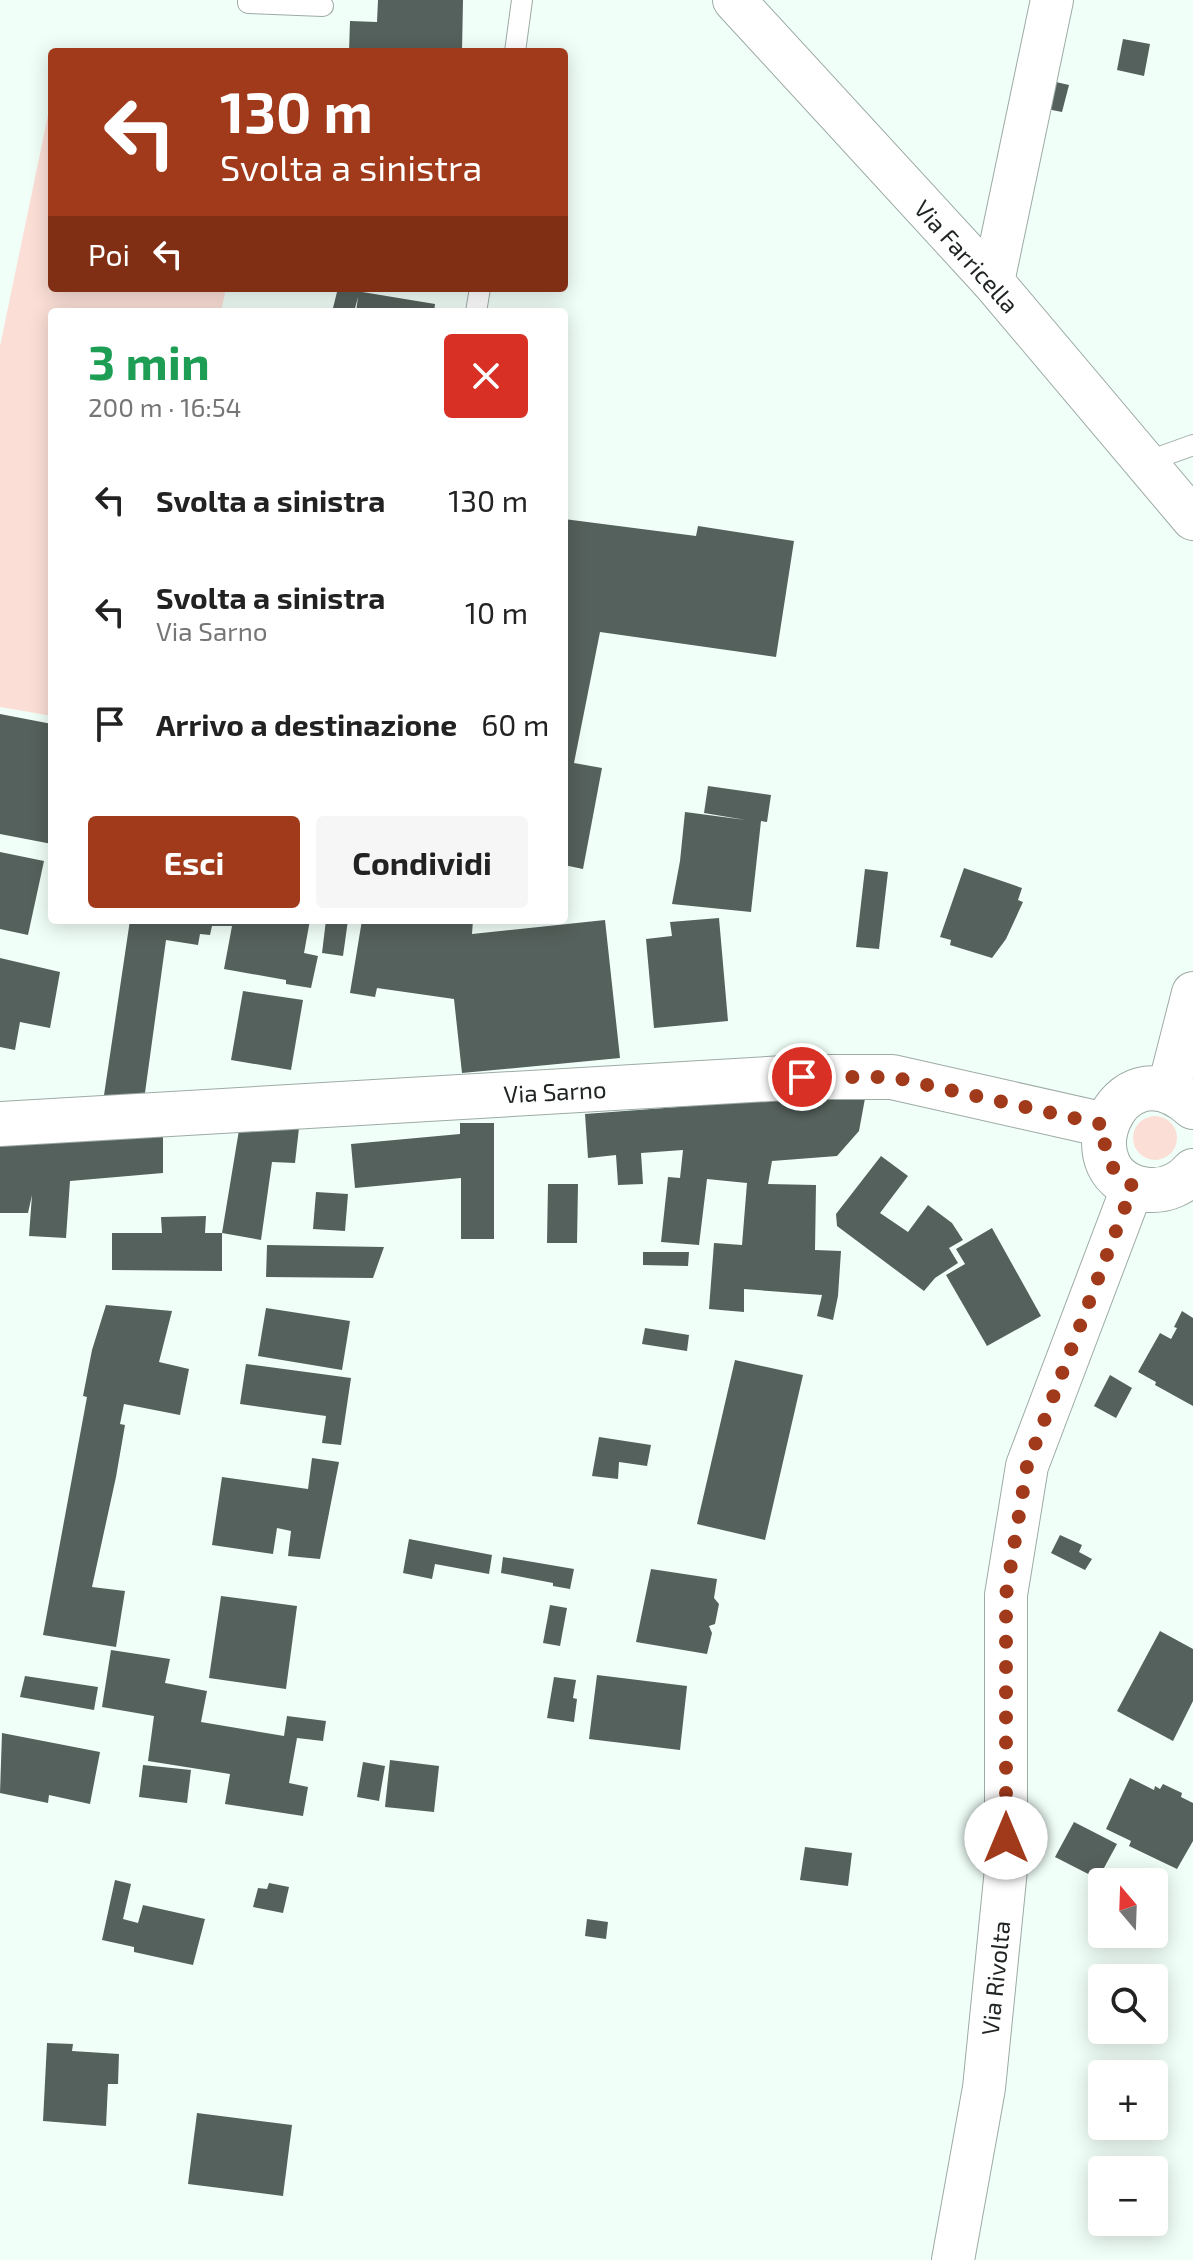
<!DOCTYPE html>
<html lang="it">
<head>
<meta charset="utf-8">
<style>
	body { margin:0; font-family:"Exo 2",sans-serif; background:#f6f6f6; color:#222; height:100vh; display:flex; flex-direction:column; font-size:30px; white-space:nowrap }
	* { box-sizing:border-box; margin:0 }
	p { font-size:26px; color:#767676 }
	.icon { flex:none; width:44px; height:44px; fill:none; stroke:currentColor; stroke-width:2; stroke-linecap:round; stroke-linejoin:round }
	.map { position:relative; flex:1; overflow:hidden }
	.sheet { position:absolute; left:48px; top:308px; width:520px; height:616px; display:flex; flex-direction:column; background:#fff; border-radius:8px; box-shadow:0 4px 20px #0003 }
	.sheet>* { flex:none }
	.top-card { position:absolute; left:48px; top:48px; width:520px; height:244px; border-radius:8px; box-shadow:0 4px 20px #0003; background:#a13a1a; color:#fff; overflow:hidden }
	.needle { width:52px; rotate:341deg }
	.tools { position:absolute; left:1088px; top:1868px; display:grid; gap:16px }
	.tools a { display:grid; place-items:center; width:80px; height:80px; border-radius:8px; background:#fff; box-shadow:0 4px 20px #0003; font-size:40px }
	.pin { position:absolute; display:grid; place-items:center; width:68px; height:68px; color:#fff; margin:-34px; border:4px solid #fff; border-radius:50%; box-shadow:0 2px 8px #0007 }
	.me { position:absolute; width:88px; margin:-44px; rotate:0deg; stroke-linejoin:round; filter:drop-shadow(0 0 6px #0008) }
	.turn { display:flex; align-items:center; gap:28px; height:168px; padding:0 40px; font-size:36px }
	.turn .icon { width:104px; height:104px; stroke-width:2.5 }
	.turn b { display:block; font-size:56px; line-height:68px }
	.then { display:flex; align-items:center; height:76px; padding:0 40px; background:#0003; gap:16px; font-size:30px }
	.round { display:grid; place-items:center; flex:none; width:84px; height:84px; border-radius:8px; background:#f6f6f6 }
	.summary { display:flex; align-items:center; justify-content:space-between; height:136px; padding:0 40px }
	h1 { font-size:48px; font-weight:700; line-height:60px; color:#1e9e55 }
	.primary-button { display:flex; gap:16px; margin-top:auto; padding:16px 40px }
	.primary-button a { flex:1; height:92px; border-radius:8px; background:#a13a1a; color:#fff; font-size:32px; font-weight:700; line-height:92px; text-align:center }
	.primary-button a+a { background:#f6f6f6; color:#222 }
	ul { padding:0; list-style:none }
	li { display:flex; align-items:center; gap:24px; height:112px; padding:0 40px }
	li div { flex:1 }
	li b { display:block; font-size:30px }
	li em { font-style:normal }
	.map>svg:first-child { display:block }
</style>
</head>
<body>
<div class="map">
<svg width="1193" height="2260" viewBox="0 0 1193 2260">
	<rect width="100%" height="100%" fill="#f1fff9"/>
	<g fill="#fbdfd7">
		<path d="M52 96V288H226L221 312H52V716L0 707V346Z"/>
		<circle cx="1155" cy="1138" r="22"/>
	</g>
	<g fill="#55615c">
		<path d="M378 0H463L462 52H349L350 21 377 22Z"/>
		<path d="M1123 39 1150 44 1144 76 1117 70Z"/>
		<path d="M1043 79 1069 85 1062 112 1037 107Z"/>
		<path d="M338 288 435 304 434 312H356L358 297 354 312H332Z"/>
		<path d="M564 519 696 536 698 526 794 541 776 657 600 632 574 763 602 768 583 869 564 865Z"/>
		<path d="M0 714 52 724V844L0 834Z"/>
		<path d="M708 786 771 795 767 822 761 821 751 912 672 904 680 861 685 812 746 820 704 813Z"/>
		<path d="M0 852 44 861 28 935 0 929Z"/>
		<path d="M964 868 1022 888 1018 900 1023 902 1006 939 992 958 950 945 951 940 940 937Z"/>
		<path d="M865 869 888 872 879 949 856 947Z"/>
		<path d="M719 918 728 1021 654 1028 646 939 672 936 670 922Z"/>
		<path d="M130 920H310L304 953 318 956 311 988 286 984V980L224 969 232 926H212L210 935 200 934 198 945 166 940 144 1100 103 1102Z"/>
		<path d="M326 920H348L343 956 322 953Z"/>
		<path d="M362 920H473L472 934 605 920 620 1058 462 1073 454 999 377 988 375 997 350 993Z"/>
		<path d="M0 958 60 972 50 1028 20 1022 15 1050 0 1047Z"/>
		<path d="M243 991 303 1000 291 1070 231 1060Z"/>
		<path d="M866 1093 859 1131 837 1156 772 1161 768 1184 816 1185 815 1250 841 1251 838 1296 833 1320 817 1316 822 1295 744 1289V1312L709 1309 714 1243 742 1245 747 1183 707 1179 699 1245 661 1242 668 1177 680 1178 683 1150 641 1153 643 1184 618 1185 616 1155 588 1158 585 1114Z"/>
		<path d="M460 1123H494V1239H461V1178L355 1188 351 1144 460 1134Z"/>
		<path d="M299 1128 295 1163 272 1162 261 1240 222 1233 239 1130Z"/>
		<path d="M163 1132V1173L70 1181 66 1238 29 1236 32 1195 28 1213H0V1145Z"/>
		<path d="M881 1156 908 1176 880 1213 908 1232 928 1205 952 1223 963 1240 949 1248 958 1263 935 1278 924 1291 837 1226 836 1214Z"/>
		<path d="M548 1184H578L577 1243H547Z"/>
		<path d="M316 1192 348 1194 345 1231 313 1229Z"/>
		<path d="M206 1216 205 1233H222V1271L112 1270V1233H162L161 1217Z"/>
		<path d="M992 1228 1041 1316 987 1346 946 1275 965 1264 956 1249Z"/>
		<path d="M267 1245 384 1247 373 1278 266 1277Z"/>
		<path d="M643 1252H689L688 1266 643 1265Z"/>
		<path d="M106 1305 172 1311 159 1362 189 1369 180 1415 124 1404 120 1424 125 1425 116 1477 92 1587 125 1591 116 1647 43 1635 87 1397 83 1396 92 1350Z"/>
		<path d="M266 1308 350 1321 342 1370 258 1356Z"/>
		<path d="M1182 1311 1193 1318V1406L1155 1385 1156 1382 1138 1372 1160 1333 1171 1339 1177 1328 1174 1327Z"/>
		<path d="M645 1328 689 1335 687 1351 642 1344Z"/>
		<path d="M735 1360 803 1375 765 1540 697 1524Z"/>
		<path d="M246 1364 351 1378 341 1445 322 1443 326 1416 240 1404Z"/>
		<path d="M1110 1375 1132 1388 1116 1418 1094 1406Z"/>
		<path d="M599 1437 651 1445 647 1466 619 1462 618 1479 592 1476Z"/>
		<path d="M312 1458 339 1462 320 1559 288 1556 291 1531 277 1528 273 1554 212 1545 222 1477 308 1489Z"/>
		<path d="M1060 1535 1082 1545 1079 1552 1092 1559 1085 1570 1051 1553Z"/>
		<path d="M409 1539 492 1555 489 1574 435 1564 432 1579 403 1573Z"/>
		<path d="M503 1557 574 1569 570 1589 553 1586V1583L501 1573Z"/>
		<path d="M651 1569 717 1579 714 1598 719 1604 715 1624 709 1626 712 1633 707 1654 636 1642Z"/>
		<path d="M221 1596 297 1606 286 1689 209 1678Z"/>
		<path d="M550 1605 567 1608 560 1646 543 1643Z"/>
		<path d="M1160 1631 1193 1649V1701L1173 1741 1117 1711Z"/>
		<path d="M111 1650 170 1659 165 1683 207 1691 201 1722 284 1736 287 1716 326 1721 323 1741 297 1738 289 1783 308 1787 303 1816 225 1804 230 1774 148 1761 154 1716 102 1707Z"/>
		<path d="M597 1675 687 1686 680 1750 589 1739Z"/>
		<path d="M25 1676 98 1687 94 1710 20 1697Z"/>
		<path d="M554 1677 576 1680 573 1698 577 1699 574 1722 547 1718Z"/>
		<path d="M2 1733 100 1752 90 1804 49 1795 48 1803 0 1793Z"/>
		<path d="M390 1760 439 1766 434 1812 385 1807Z"/>
		<path d="M363 1762 385 1766 379 1801 357 1797Z"/>
		<path d="M143 1765 191 1770 187 1803 139 1797Z"/>
		<path d="M1130 1778 1154 1790 1155 1786 1160 1789 1163 1784 1182 1793 1181 1797 1193 1803V1841L1177 1869 1129 1846 1131 1841 1106 1829Z"/>
		<path d="M1074 1822 1117 1844 1098 1879 1055 1857Z"/>
		<path d="M805 1847 852 1853 848 1886 800 1880Z"/>
		<path d="M115 1880 131 1884 123 1919 138 1923 143 1905 205 1919 193 1965 134 1952V1947L102 1940Z"/>
		<path d="M269 1883 289 1887 283 1913 253 1907 258 1888 267 1889Z"/>
		<path d="M587 1919 608 1922 606 1939 585 1936Z"/>
		<path d="M1154 1980 1168 1987 1161 2000 1154 1997Z"/>
		<path d="M47 2043 73 2044 72 2051 119 2054 118 2084H108L106 2126 43 2121Z"/>
		<path d="M197 2113 292 2125 283 2196 188 2184Z"/>
	</g>
	<g fill="none" stroke-linecap="round" stroke-linejoin="round">
		<defs>
			<g id="lane">
				<path d="M248 0V3L323 6"/>
				<path d="M515 52 522 0"/>
				<path d="M476 312 480 288"/>
				<path d="M1146 462 1193 445"/>
			</g>
			<g id="street">
				<path d="M734 0 993 282 1193 519"/>
				<path d="M993 282 1052 0"/>
				<path d="M1168 1091 1193 993"/>
				<path d="M953 2260 984 2088 1006 1869V1595L1027 1466 1133 1186"/>
			</g>
			<g id="secondary">
				<path d="M1193 1107C1115 1038 1062 1182 1149 1190 1166 1191 1182 1184 1193 1171"/>
				<path d="M0 1124 802 1077H892L1105 1125"/>
			</g>
		</defs>
		<use href="#lane" stroke="#9daaa5" stroke-width="22"/>
		<use href="#street" stroke="#9daaa5" stroke-width="44"/>
		<use href="#secondary" stroke="#9daaa5" stroke-width="46"/>
		<use href="#lane" stroke="#fff" stroke-width="20"/>
		<use href="#street" stroke="#fff" stroke-width="42"/>
		<use href="#secondary" stroke="#fff" stroke-width="44"/>
	</g>
	<g fill="none" stroke-linecap="round" stroke-linejoin="round">
		<path stroke="#a13a1a" stroke-width="14" stroke-dasharray="0 25.2" d="M802 1077H892L1105 1125C1102 1152 1109 1171 1133 1186L1027 1466 1006 1595V1838"/>
	</g>
	<g text-anchor="middle" dominant-baseline="central" stroke-width="8" stroke-linejoin="round" paint-order="stroke">
		<g font-size="24" fill="#202523" stroke="#fff">
			<text transform="translate(967 256) rotate(48)">Via Farricella</text>
			<text transform="translate(555 1091) rotate(-3)">Via Sarno</text>
			<text transform="translate(995 1978) rotate(-84)">Via Rivolta</text>
		</g>
	</g>
</svg>
<div class="tools">
<a><svg class="needle" viewBox="-14 -14 28 28"><path d="M0-13l5 13h-10z" fill="#e53935"/><path d="M0 13l5-13h-10z" fill="#767676"/></svg></a>
<a><svg class="icon" aria-label="search" viewBox="0 0 24 24"><circle cx="10" cy="10" r="6"/><path d="M15 15l6 6"/></svg></a>
<a>+</a>
<a>−</a>
</div>
<div class="pin" style="left:802px;top:1077px;background:#d93025"><svg class="icon" aria-label="arrive" viewBox="0 0 24 24"><path d="M6 21V4h12l-3 4 3 4H6"/></svg></div>
<svg class="me" style="left:1006px;top:1838px" viewBox="-20 -20 40 40"><circle r="19" fill="#fff"/><path d="M0-13L10 11 0 6-10 11z" fill="#a13a1a"/></svg>
<div class="top-card">
<div class="turn"><svg class="icon" aria-label="left" viewBox="0 0 24 24"><path d="M17 20v-9H6M10 6l-5 5 5 5"/></svg><div><b>130 m</b>Svolta a sinistra</div></div>
<div class="then">Poi<svg class="icon" aria-label="left" viewBox="0 0 24 24"><path d="M17 20v-9H6M10 6l-5 5 5 5"/></svg></div>
</div>
<section class="sheet">
<div class="summary"><div><h1>3 min</h1><p>200 m · 16:54</p></div><a class="round" style="background:#d93025;color:#fff"><svg class="icon" aria-label="close" viewBox="0 0 24 24"><path d="M6 6l12 12M18 6L6 18"/></svg></a></div>
<ul>
<li><svg class="icon" aria-label="left" viewBox="0 0 24 24"><path d="M17 20v-9H6M10 6l-5 5 5 5"/></svg><div><b>Svolta a sinistra</b></div><em>130 m</em></li>
<li><svg class="icon" aria-label="left" viewBox="0 0 24 24"><path d="M17 20v-9H6M10 6l-5 5 5 5"/></svg><div><b>Svolta a sinistra</b><p>Via Sarno</p></div><em>10 m</em></li>
<li><svg class="icon" aria-label="arrive" viewBox="0 0 24 24"><path d="M6 21V4h12l-3 4 3 4H6"/></svg><div><b>Arrivo a destinazione</b></div><em>60 m</em></li>
</ul>
<div class="primary-button"><a>Esci</a><a>Condividi</a></div>
</section>
</div>
</body>
</html>
